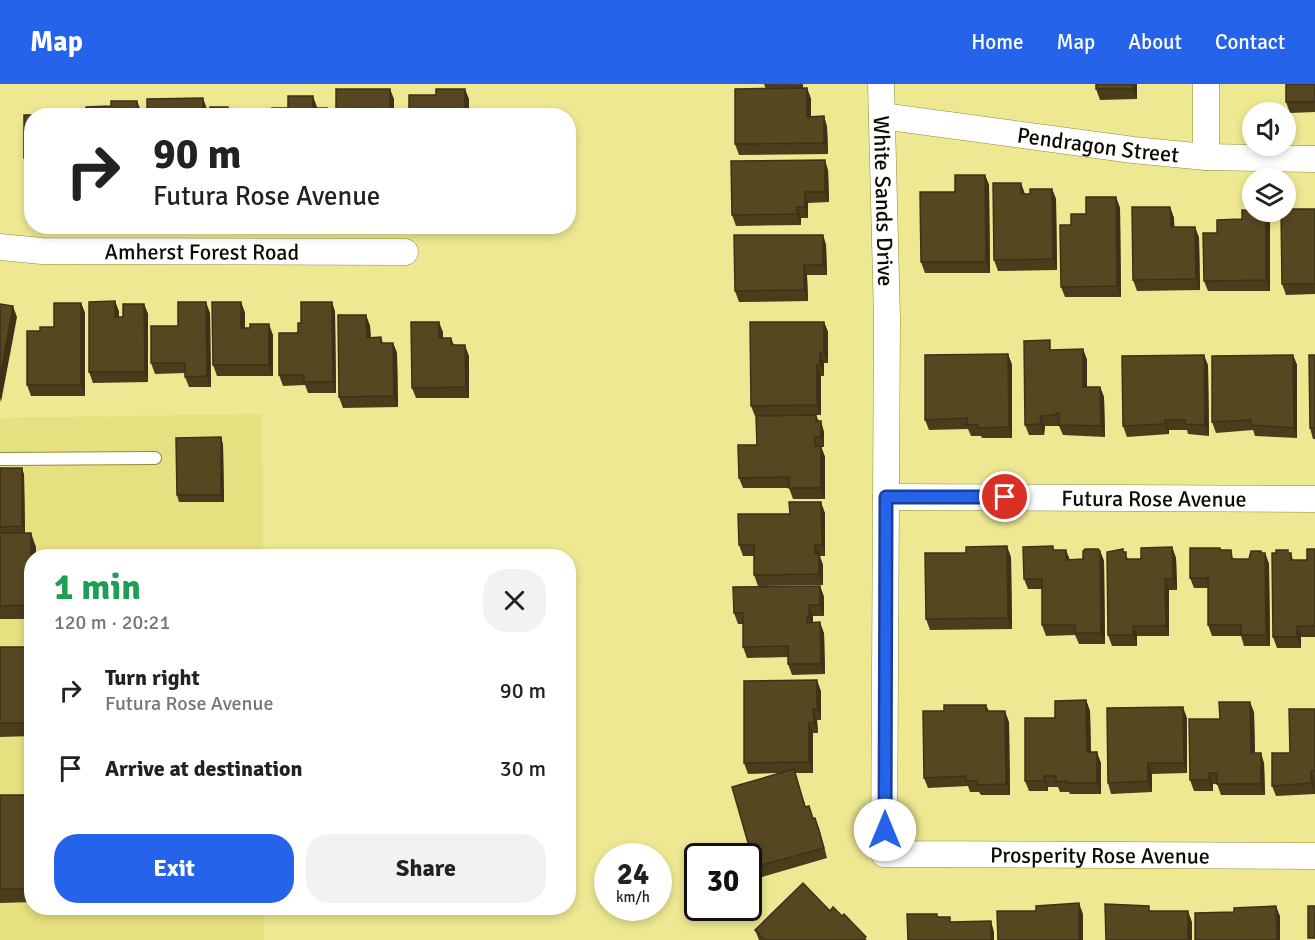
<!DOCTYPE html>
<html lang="en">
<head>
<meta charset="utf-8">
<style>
	body { margin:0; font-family:Signika,sans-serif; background:#f2f2f2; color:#222; height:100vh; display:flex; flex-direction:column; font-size:22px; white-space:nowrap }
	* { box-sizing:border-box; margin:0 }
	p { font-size:20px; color:#767676 }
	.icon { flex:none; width:33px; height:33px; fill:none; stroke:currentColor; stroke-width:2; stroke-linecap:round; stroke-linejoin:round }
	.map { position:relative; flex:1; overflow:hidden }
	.side { position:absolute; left:24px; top:465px; width:552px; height:366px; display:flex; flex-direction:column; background:#fff; border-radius:24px; box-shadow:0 3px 9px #0003 }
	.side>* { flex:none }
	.guide { position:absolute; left:24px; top:24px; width:552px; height:126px; border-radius:24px; box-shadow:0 3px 9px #0003; background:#fff; color:#222; overflow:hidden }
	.fabs { position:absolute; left:1242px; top:18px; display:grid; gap:12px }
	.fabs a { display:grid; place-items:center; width:54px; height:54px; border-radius:50%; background:#fff; box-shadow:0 3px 9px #0003; font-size:30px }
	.speed { position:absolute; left:594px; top:759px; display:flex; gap:12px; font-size:30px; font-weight:700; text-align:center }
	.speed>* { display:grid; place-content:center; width:78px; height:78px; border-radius:50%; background:#fff; box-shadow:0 3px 9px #0003; line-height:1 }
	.speed small { font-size:15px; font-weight:400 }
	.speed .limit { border:3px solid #111; border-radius:9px; background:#fff; color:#111 }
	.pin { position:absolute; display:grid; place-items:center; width:51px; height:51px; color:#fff; margin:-26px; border:3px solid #fff; border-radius:50%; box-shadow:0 2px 6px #0007 }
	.me { position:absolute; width:66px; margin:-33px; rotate:0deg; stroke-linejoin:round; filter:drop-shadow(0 0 4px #0008) }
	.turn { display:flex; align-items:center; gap:21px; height:126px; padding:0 30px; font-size:27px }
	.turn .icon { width:78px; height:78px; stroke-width:2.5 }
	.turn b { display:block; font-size:42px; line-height:51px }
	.round { display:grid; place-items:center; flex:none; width:63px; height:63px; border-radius:24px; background:#f2f2f2 }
	.summary { display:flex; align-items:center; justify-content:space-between; height:102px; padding:0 30px }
	h1 { font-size:36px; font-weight:700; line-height:45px; color:#1e9e55 }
	.primary-button { display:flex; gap:12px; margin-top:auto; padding:12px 30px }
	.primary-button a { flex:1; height:69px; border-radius:24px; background:#2563eb; color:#fff; font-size:24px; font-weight:700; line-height:69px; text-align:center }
	.primary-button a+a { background:#f2f2f2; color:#222 }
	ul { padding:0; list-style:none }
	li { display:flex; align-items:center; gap:18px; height:78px; padding:0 30px }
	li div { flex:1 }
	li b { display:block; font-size:22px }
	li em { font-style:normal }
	header { display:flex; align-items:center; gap:36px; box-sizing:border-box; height:84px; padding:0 30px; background:#2563eb; color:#fff }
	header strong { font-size:28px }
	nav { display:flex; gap:33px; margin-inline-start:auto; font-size:21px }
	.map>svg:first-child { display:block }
</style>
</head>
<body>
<header>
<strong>Map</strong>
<nav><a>Home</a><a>Map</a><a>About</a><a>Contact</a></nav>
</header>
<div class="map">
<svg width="1315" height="856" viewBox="0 0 1315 856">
	<rect width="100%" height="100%" fill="#ede891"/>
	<path fill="#e6e080" d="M262 330 263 472H32V824H264V856H0V334Z"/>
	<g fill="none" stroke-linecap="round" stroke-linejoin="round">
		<defs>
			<path id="lane" d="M0 375 155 374"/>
			<g id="street">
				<path id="s1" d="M881 0 887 234 884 770 1315 772"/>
				<path d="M1206 0V73"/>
				<path id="s2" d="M882 32 1133 66 1206 73 1315 75"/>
				<path id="s3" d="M0 163 42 167 405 168"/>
				<path id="s4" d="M886 413 1315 415"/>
			</g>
		</defs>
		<use href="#lane" stroke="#918b34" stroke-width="14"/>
		<use href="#street" stroke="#918b34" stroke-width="27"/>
		<use href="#lane" stroke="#fff" stroke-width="12"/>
		<use href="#street" stroke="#fff" stroke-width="26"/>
	</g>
	<g fill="#4b3d1c">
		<path d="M764 0H803V4H807L811 15V33L824 32 827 43 828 70 739 71 735 60 766 5Z"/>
		<path d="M1137 0V15L1100 16 1096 5Z"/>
		<path d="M1273 0H1315V28L1290 29 1286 18V0Z"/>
		<path d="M32 32V85H28L24 74Z"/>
		<path d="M828 86 829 118 808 119V134H801V141L736 142 732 131Z"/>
		<path d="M985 91 989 101 990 189H925L921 178 955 108Z"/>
		<path d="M1052 105 1056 115 1057 186 998 187 994 176 1025 110H1030Z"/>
		<path d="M1116 113 1120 124 1121 213H1065L1061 203 1071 141Z"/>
		<path d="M1170 123 1174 134V143H1195L1199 154 1200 206 1137 207 1133 196Z"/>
		<path d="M1315 125V210L1286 211 1282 200Z"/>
		<path d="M1252 128H1266L1270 137V207H1208L1204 197 1217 149 1242 135Z"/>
		<path d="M823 151 826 161 827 191H807L808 217 739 218 735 207Z"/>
		<path d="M115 217 119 228V233H123L144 220 148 230V298L93 299 89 288Z"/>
		<path d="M241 218 245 229V244L273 251V292H217L213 281Z"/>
		<path d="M332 218 335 228 336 309H308L305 301 283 302 279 291 301 239Z"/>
		<path d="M81 219 85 229V312H31L27 301 40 247 54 243Z"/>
		<path d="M210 229 211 303H189L185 293V289L155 290 151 279 178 242Z"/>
		<path d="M366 231 370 242 371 254 381 253 383 259H393L397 269 398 323 343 324 339 313Z"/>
		<path d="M824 238 828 248V279H824V292H821V331H816L824 348V363H821L825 373V415H793L789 404H743L739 394 757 361 756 332H755L751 322Z"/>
		<path d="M443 248V254H451L454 261 469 272V314H416L412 304Z"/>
		<path d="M1083 265 1087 276V303H1100L1104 313 1105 353 1063 351 1059 342H1045L1044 351H1029L1025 341 1054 266Z"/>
		<path d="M1008 270 1012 281V354H982L981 352H971L968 345 929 346 925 336Z"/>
		<path d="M1293 271 1297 281V354L1255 352 1253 346 1216 349 1212 338Z"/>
		<path d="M1315 271V355H1313L1310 344Z"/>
		<path d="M1208 281 1209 352 1188 350 1187 346H1169V350L1127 353 1123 342Z"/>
		<path d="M221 353 223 361 224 418H179L177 411Z"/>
		<path d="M0 384H22L24 391 25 449 36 463 32 472V535H0Z"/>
		<path d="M825 429V472H820L823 481V501L758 502 754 491V472H743L739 461Z"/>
		<path d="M1172 463 1176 474 1177 506H1169V552H1137V562H1112L1108 551 1124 468 1128 475H1141Z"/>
		<path d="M1315 465V553H1301V564H1277L1273 553 1289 469H1291L1293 476H1307Z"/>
		<path d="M1054 466 1070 476 1083 475 1100 467 1104 477 1105 560H1079L1075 551 1046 552 1042 541V505H1028L1024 495Z"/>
		<path d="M1220 466 1235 475H1249L1262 469H1265L1269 480 1270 562H1244L1241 552H1212L1208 541V504H1194L1190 494Z"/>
		<path d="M1011 473 1012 545 930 546 926 535Z"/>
		<path d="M820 502 824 513V532H813V539L824 549 825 590 792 591 788 580V573L747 574 743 563V540H738L734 529Z"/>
		<path d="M0 563H32V652L0 653Z"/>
		<path d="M821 607V636H817L818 649H813V689H795L806 723 814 734 819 744 827 774 759 794 755 783 778 689 748 690 744 679Z"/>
		<path d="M1086 616 1090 627 1091 668 1101 679V710H1070L1069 708H1060L1058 703H1048V707H1029L1025 697 1055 634Z"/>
		<path d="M986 621 989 627 1009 638 1010 711H981L979 708H970L968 702 928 704 924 694 944 627Z"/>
		<path d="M1315 625V710L1276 712 1272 702Z"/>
		<path d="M1254 628 1255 669 1264 679 1265 711H1221L1217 700H1213V707H1194L1190 696 1220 635Z"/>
		<path d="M1187 634V689L1152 690V708L1111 710 1108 699Z"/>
		<path d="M0 711H32V818L0 819Z"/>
		<path d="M830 827 842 832 867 856H759L755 846Z"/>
	</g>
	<g fill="#3d3217">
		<path d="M1133 0H1137V15L1133 5Z"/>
		<path d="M807 4 811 15V43L807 33Z"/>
		<path d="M390 5 394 15V32H390Z"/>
		<path d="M465 5 469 15V32H465Z"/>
		<path d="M313 12 317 23V32L313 24Z"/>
		<path d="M203 14 207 25V32H203Z"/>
		<path d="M137 17 141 27V32H138Z"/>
		<path d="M824 32 827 43 828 70 824 59Z"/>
		<path d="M825 76 828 86 829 118 825 108Z"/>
		<path d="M985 91 989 101 990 189 986 178Z"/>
		<path d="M1021 99 1025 110V121L1021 110Z"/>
		<path d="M1052 105 1056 115 1057 186 1053 175Z"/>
		<path d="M805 108 808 119V134L805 123Z"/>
		<path d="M1116 113 1120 124 1121 213 1117 202Z"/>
		<path d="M797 123 801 134V141L797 130Z"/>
		<path d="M1170 123 1174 134 1175 154 1171 143Z"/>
		<path d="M1266 128 1270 137V207L1266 196Z"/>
		<path d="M1195 143 1199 154 1200 206 1196 195Z"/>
		<path d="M823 151 826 161 827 191 823 181Z"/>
		<path d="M804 181 807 191 808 217 804 206Z"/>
		<path d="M115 217 119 228V244L115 233Z"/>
		<path d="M206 218 210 229 211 303 207 292Z"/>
		<path d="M241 218 245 229V254L241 244Z"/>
		<path d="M332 218 335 228 336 309 333 298Z"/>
		<path d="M81 219 85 229V312L81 301Z"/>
		<path d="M144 220 148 230V298L145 288Z"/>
		<path d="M13 222 17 233 1 318 0 314V294Z"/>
		<path d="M366 231 370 242 371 264 367 254Z"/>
		<path d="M439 238 443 248V265L439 254Z"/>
		<path d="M824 238 828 248V279L824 269Z"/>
		<path d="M269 240 273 251V292L269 281Z"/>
		<path d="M393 259 397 269 398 323 394 312Z"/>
		<path d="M465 261 469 272V314L466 303Z"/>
		<path d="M1083 265 1087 276V314L1083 303Z"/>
		<path d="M820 269 824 279V292L820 281Z"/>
		<path d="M1008 270 1012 281V354L1009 343Z"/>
		<path d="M1204 271 1208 281 1209 352 1205 341Z"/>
		<path d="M1293 271 1297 281V354L1294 344Z"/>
		<path d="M817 281 821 292V331L817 321Z"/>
		<path d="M1100 303 1104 313 1105 353 1101 342Z"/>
		<path d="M1041 332 1045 342 1044 351 1040 340Z"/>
		<path d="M1165 336 1169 346V350L1165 340Z"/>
		<path d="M821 337 824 348V363L821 353Z"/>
		<path d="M221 353 223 361 224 418 221 411Z"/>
		<path d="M821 362 825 373V415L821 404Z"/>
		<path d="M22 384 24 391 25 450 22 442Z"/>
		<path d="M821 418 825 429V472L822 461Z"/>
		<path d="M31 449 36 463V472H32L31 521Z"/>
		<path d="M815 461 823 481V501L819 490 815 470Z"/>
		<path d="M1007 462 1011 473 1012 545 1008 534Z"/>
		<path d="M1172 463 1176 474 1177 506 1173 495Z"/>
		<path d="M1066 466 1070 476H1066Z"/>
		<path d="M1100 467 1104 477 1105 560 1101 549Z"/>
		<path d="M1261 467 1265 477V469L1269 480 1270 562 1266 551Z"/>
		<path d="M1165 495 1169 506V552L1166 542Z"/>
		<path d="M820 502 824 513V532L820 521Z"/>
		<path d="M809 521 813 532V544L809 533Z"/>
		<path d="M820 538 824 549 825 590 821 580Z"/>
		<path d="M1133 542 1137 552V562L1133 551Z"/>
		<path d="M1297 542 1301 553V564L1297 553Z"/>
		<path d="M817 596 821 607V636L817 625Z"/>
		<path d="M1086 616 1090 627 1091 679 1087 668Z"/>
		<path d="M1250 618 1254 628 1255 679 1251 669Z"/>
		<path d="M1183 623 1187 634V689L1184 679Z"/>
		<path d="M813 625 817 636 818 649 814 639Z"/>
		<path d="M1005 627 1009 638 1010 711 1006 700Z"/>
		<path d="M809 639 813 649V689L809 678Z"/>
		<path d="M1097 668 1101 679V710L1097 699Z"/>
		<path d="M1261 669 1264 679 1265 711 1261 700Z"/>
		<path d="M1148 679 1152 690V708L1148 697Z"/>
		<path d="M1311 687 1314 697 1315 710 1311 699Z"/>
		<path d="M1209 689 1213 700V707L1209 696Z"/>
		<path d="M1044 692 1048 703V707L1044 697Z"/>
		<path d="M815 734 819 744 827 774Z"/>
		<path d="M1079 819 1083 830V856H1079Z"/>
		<path d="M1276 822 1280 832V856H1277Z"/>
		<path d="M1188 827 1192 838V856H1188Z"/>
		<path d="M991 837 994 848V856H991Z"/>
	</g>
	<g fill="#574721" stroke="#3d3217" stroke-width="1.5">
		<rect x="1096" y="0" width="37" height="5"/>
		<rect x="1286" y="0" width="29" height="18"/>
		<path d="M807 4V33L824 32V59L735 60V5Z"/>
		<rect x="336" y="5" width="54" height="27"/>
		<path d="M436 5H465V32H409V11H436Z"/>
		<path d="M288 12H313V24H327V32H272V24H288Z"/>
		<path d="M203 14V32H147V15Z"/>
		<path d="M111 17H137L138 32H86V23L111 22Z"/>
		<path d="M210 23H228L229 32H210Z"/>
		<path d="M24 31H76V32H32V74H24Z"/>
		<path d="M825 76V108H805V123H797V130L732 131 731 77Z"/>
		<path d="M955 91H985L986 178H921L920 108H955Z"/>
		<path d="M993 99H1021V110H1030V105H1052L1053 175 994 176Z"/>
		<path d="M1086 113H1116L1117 202 1061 203 1060 141H1071V130H1086Z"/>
		<path d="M1132 123H1170L1171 143H1195L1196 195 1133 196Z"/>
		<path d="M1286 125H1315V200H1282L1281 128H1286Z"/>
		<path d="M1242 126 1266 128V196L1204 197 1203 149H1217V136L1242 135Z"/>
		<path d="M734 151H823V181H804V206L735 207Z"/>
		<path d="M115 217V233H123V220H144L145 288H89V218Z"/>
		<path d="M178 218H206L207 292 185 293V279H151V242H178Z"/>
		<path d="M212 218H241V244H250V240H269V281H213Z"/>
		<path d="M301 218H332L333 298H304V291H279V249H298V239H301Z"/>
		<path d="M54 219H81V301H27V247H40V243H54Z"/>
		<path d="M0 220 13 222 0 294Z"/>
		<path d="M338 231H366L367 254 381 253V259H393L394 312 339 313Z"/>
		<path d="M411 238H439V254H451V261H465L466 303 412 304Z"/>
		<path d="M750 238H824V269H820V281H817V321L751 322Z"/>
		<path d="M1050 256V266L1083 265V303H1100L1101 342 1059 341V329H1056V331L1041 332 1040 340 1025 341 1024 257Z"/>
		<path d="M1008 270 1009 343 978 344V341H967V334L925 336V271Z"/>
		<path d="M1204 271 1205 341 1185 340V336H1165V340L1123 342 1122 272Z"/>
		<path d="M1293 271 1294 344 1251 341V336L1212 338V272Z"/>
		<path d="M1309 271H1315V344H1310Z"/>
		<path d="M816 331V337H821V353H815V362H821V404H789V393L739 394 738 361H757L756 332Z"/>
		<path d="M221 353V411H177L176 354Z"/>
		<path d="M0 384H22V442L0 443Z"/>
		<path d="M789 418H821L822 461H815V470H819V490L754 491V461H739L738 430H790Z"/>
		<path d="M0 449H31V521L0 522Z"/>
		<path d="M1007 462 1008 534 926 535 925 469H966V463Z"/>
		<path d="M1053 462V466H1066V476L1083 475V467L1085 465H1098L1100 467 1101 549H1075V541H1042V495H1024L1023 463Z"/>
		<path d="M1172 463 1173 495H1165L1166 542H1133V551H1108L1107 468 1123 465V468H1126V475H1141V464Z"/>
		<path d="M1190 464H1220V466H1231L1232 475H1249L1251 467H1261V469H1265L1266 551H1241V541H1208V494H1190Z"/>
		<path d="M1307 465H1315V542H1297V553H1273L1272 469H1276V466H1288V469H1291V476H1307Z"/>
		<path d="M820 502V521H809V533H807V539L820 538 821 580H788V562L743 563V529H734L733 503Z"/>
		<rect x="0" y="563" width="32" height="76"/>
		<path d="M817 596V625H813L814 639H809V678L744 679V597Z"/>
		<path d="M1086 616 1087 668H1097V699H1066V697L1056 698V692H1044V697H1025V634H1055V617Z"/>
		<path d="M1219 618H1250L1251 669H1261V700H1217V689H1209V696H1190L1189 635H1220Z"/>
		<path d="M944 621H986V627H1005L1006 700 977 701V697H966V692L924 694 923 627H944Z"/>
		<path d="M1183 623 1184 679H1148V697L1108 699 1107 624Z"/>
		<path d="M1289 625H1315V687H1311V699L1272 702V669H1290Z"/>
		<path d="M794 685 805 723 809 722 813 735 815 734 824 764 755 783 732 703Z"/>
		<rect x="0" y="711" width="32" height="94"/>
		<path d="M803 799 830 827 833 823 842 832 844 830 866 853 862 856H765L755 846Z"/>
		<path d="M1079 819V856H998L997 827H1036V822Z"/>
		<path d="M1105 820 1149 822V827H1188V856H1106Z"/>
		<path d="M1276 822 1277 856H1195V829L1234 828V824Z"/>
		<rect x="1308" y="822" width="7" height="32"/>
		<path d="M907 830H937V833H950V838L991 837V856H908Z"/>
	</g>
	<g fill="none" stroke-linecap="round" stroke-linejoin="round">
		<defs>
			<path id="route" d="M885 746 886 413H1005"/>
		</defs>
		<use href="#route" stroke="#184099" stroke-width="15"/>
		<use href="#route" stroke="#2563eb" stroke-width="10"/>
	</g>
	<g text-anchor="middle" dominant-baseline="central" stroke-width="6" stroke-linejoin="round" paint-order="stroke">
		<g font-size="22" fill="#0e0c00" stroke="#fff">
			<text stroke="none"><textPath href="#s2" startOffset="218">Pendragon Street</textPath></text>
			<text stroke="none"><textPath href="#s1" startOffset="117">White Sands Drive</textPath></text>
			<text stroke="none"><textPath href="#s3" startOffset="202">Amherst Forest Road</textPath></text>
			<text stroke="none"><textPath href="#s4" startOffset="268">Futura Rose Avenue</textPath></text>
			<text stroke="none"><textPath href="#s1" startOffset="986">Prosperity Rose Avenue</textPath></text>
		</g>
	</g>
</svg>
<div class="fabs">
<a><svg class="icon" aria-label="sound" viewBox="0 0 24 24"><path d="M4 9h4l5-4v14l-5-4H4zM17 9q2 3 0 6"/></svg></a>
<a><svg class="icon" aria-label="layers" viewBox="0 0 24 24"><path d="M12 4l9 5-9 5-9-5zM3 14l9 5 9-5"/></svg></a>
</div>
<div class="speed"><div>24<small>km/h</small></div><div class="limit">30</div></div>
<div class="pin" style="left:1005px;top:413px;background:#d93025"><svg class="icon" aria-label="arrive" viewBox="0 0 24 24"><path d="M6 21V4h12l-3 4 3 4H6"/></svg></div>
<svg class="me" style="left:885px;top:746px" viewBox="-20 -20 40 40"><circle r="19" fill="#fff"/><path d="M0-13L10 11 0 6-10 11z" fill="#2563eb"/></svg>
<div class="guide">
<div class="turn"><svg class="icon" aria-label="right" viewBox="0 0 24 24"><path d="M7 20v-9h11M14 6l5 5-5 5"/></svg><div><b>90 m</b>Futura Rose Avenue</div></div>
</div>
<section class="side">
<div class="summary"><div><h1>1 min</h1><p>120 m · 20:21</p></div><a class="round"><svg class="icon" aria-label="close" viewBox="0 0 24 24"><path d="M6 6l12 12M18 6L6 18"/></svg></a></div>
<ul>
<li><svg class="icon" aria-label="right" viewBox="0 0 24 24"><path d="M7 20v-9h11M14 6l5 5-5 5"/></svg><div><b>Turn right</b><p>Futura Rose Avenue</p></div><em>90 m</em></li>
<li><svg class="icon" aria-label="arrive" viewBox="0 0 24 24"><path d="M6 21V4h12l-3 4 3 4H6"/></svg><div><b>Arrive at destination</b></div><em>30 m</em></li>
</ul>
<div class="primary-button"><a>Exit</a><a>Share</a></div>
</section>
</div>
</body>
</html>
